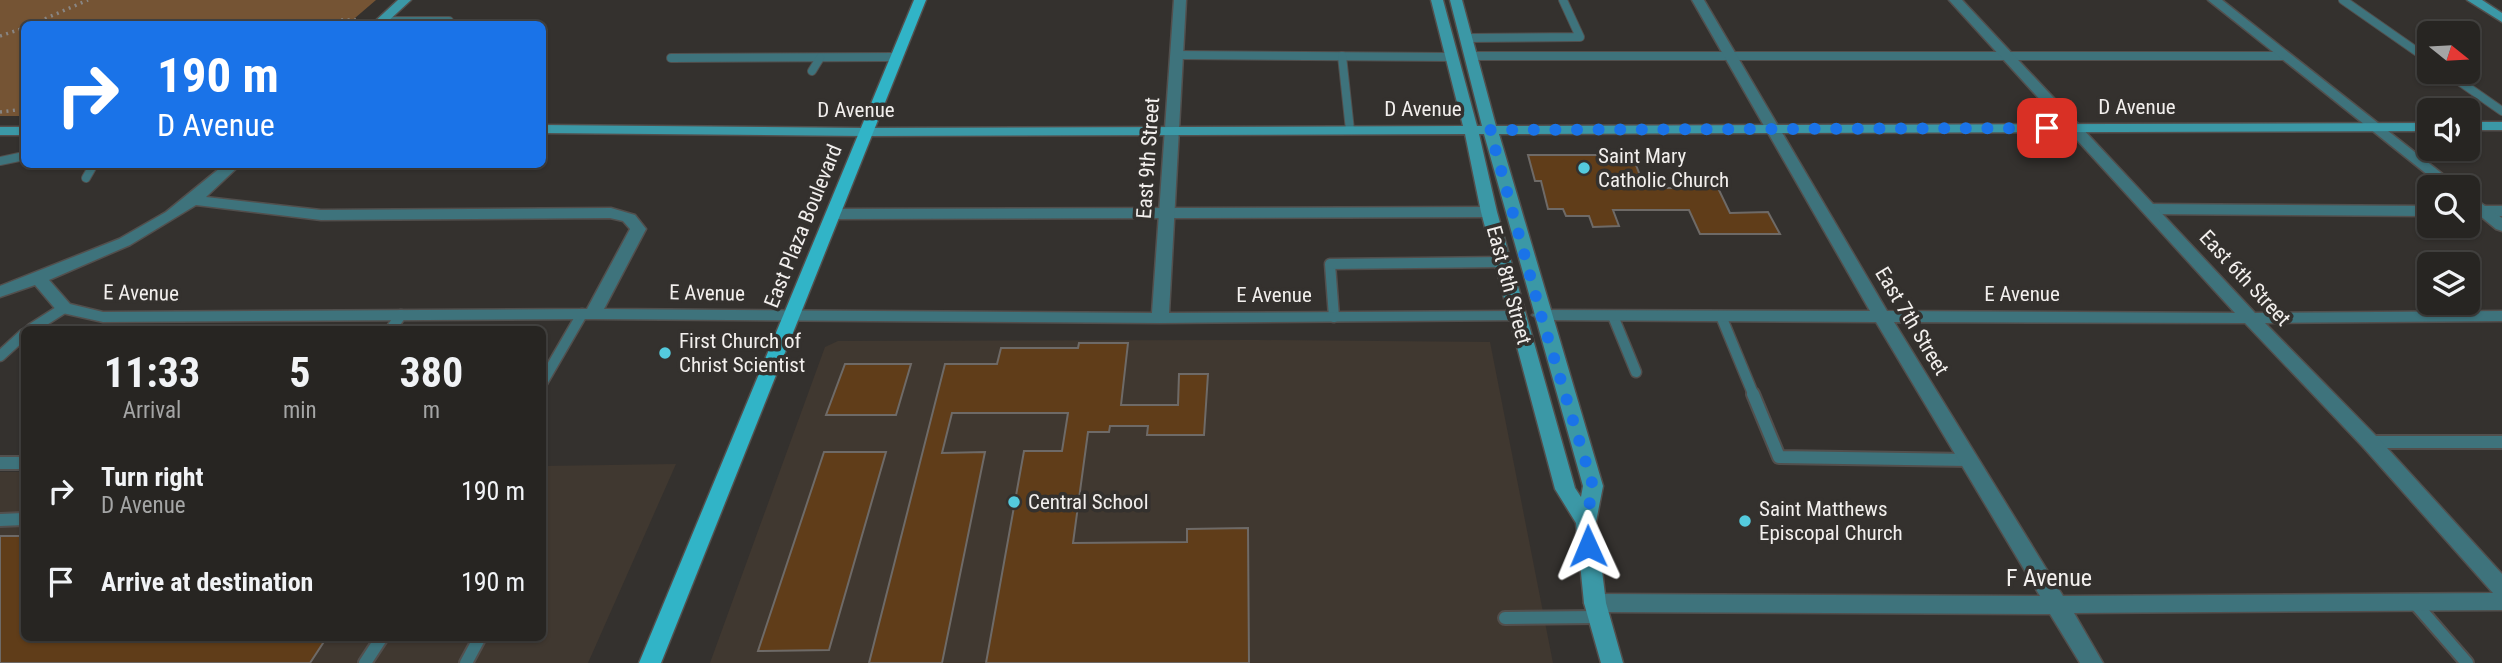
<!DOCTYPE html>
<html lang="en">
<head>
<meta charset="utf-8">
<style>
	body { margin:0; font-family:"Roboto Condensed",sans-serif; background:#2f2d2a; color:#f1f3f6; height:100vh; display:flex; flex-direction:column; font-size:26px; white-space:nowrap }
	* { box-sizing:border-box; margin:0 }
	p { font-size:23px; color:#a4a5a5 }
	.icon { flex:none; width:38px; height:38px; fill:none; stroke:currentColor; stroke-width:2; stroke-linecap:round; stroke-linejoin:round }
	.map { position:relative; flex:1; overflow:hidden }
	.side { position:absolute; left:21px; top:326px; width:525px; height:315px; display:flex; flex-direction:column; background:#272522; border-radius:10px; box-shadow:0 2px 5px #0004,0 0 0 2px #434240 }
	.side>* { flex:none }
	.banner { position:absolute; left:21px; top:21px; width:525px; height:147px; border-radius:10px; box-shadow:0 2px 5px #0004,0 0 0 2px #434240; background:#1a73e8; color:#fff; overflow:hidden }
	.needle { width:46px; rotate:108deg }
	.controls { position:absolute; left:2417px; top:21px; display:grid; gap:14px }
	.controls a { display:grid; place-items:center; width:63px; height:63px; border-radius:10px; background:#272522; box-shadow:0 2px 5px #0004,0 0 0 2px #434240; font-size:35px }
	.pin { position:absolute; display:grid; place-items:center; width:60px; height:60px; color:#fff; margin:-30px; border-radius:14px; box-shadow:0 4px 10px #0006 }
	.me { position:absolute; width:77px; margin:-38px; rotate:359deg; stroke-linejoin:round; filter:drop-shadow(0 0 5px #0008) }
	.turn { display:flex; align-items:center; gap:24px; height:147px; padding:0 21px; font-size:32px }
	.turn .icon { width:91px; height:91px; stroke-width:2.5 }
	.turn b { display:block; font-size:49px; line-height:60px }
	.eta { display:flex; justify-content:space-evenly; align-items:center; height:119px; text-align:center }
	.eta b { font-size:42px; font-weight:700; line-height:49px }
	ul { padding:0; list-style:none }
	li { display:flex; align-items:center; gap:21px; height:91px; padding:0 21px }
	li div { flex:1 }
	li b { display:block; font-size:26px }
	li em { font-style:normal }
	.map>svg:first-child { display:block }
</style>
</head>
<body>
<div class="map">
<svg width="2502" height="663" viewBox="0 0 2502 663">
	<rect width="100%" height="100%" fill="#34312e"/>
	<g fill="#403830">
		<path d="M1257 340 1490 342 1553 663H710L825 347 838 341Z"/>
		<path d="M676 464 588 663H0V472H24V637H542L543 466Z"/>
	</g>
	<path fill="#755434" d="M0 0H376L348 24H24V116H0Z"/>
	<g fill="#603d19" stroke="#6e6a67" stroke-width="2">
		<path d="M1528 155H1632L1645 188H1718L1730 213 1768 212 1780 234H1700L1689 210H1613L1619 226 1593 227 1589 216H1566L1563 209H1548L1541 181H1535Z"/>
		<path d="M1079 343H1128L1121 405H1178L1179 374H1208L1204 435H1147L1148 426H1110L1109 432H1088L1073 543 1187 542V529L1248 528 1249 663H986L1024 451H1062L1068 413H952L942 453 985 452 942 663H869L945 364H997L1001 348H1078Z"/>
		<path d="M845 364H911L896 415H826Z"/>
		<path d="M824 452H886L829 650 758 651Z"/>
		<path d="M0 536H24V637H327L310 663H0Z"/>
	</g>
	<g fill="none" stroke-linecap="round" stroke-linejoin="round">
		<defs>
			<g id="lane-far2">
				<path d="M2343 0 2429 60"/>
				<path d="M382 21H449L445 24"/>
				<path d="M1466 38 1580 37 1563 0"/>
				<path d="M1176 55 1453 57"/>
				<path d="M1342 56 1350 130"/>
				<path d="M1470 56H2285"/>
				<path d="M671 58 896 57"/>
				<path d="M812 71 820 58"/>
				<path d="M2446 72 2502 111"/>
				<path d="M0 161 24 156"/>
				<path d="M86 178 94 164"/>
			</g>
			<g id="lane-far1">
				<path d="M2149 209 2429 211"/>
				<path d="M2468 211H2502"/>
				<path d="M833 214 1489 212"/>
				<path d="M1613 316 1636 372"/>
				<path d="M1721 316 1754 396"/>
				<path d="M1334 317 1330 264 1503 262"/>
				<path d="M31 329 64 308"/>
				<path d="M391 329 401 315"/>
				<path d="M0 356 24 334"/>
				<path d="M542 383 582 314"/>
			</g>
			<g id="lane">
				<path d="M1753 394 1779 457 1969 460"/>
				<path d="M2370 442H2502"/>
				<path d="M0 463H24"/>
				<path d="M0 520 24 519"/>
				<path d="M2414 602 2467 663"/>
				<path d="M1505 618 1599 617"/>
				<path d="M365 663 382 637"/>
				<path d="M466 663 480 637"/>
			</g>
			<g id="street">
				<path d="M1174 0H1186L1169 313 1516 311 1525 316 1522 320 1160 323 593 319 103 322 58 312 35 285 0 297V286L119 239 166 212 225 164H241L206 197 321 210 611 208 635 215 646 229 604 309 1152 313ZM196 205 321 220 610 218 623 221 630 229 587 309 103 312 70 304 49 280 130 245Z"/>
				<path d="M1692 0H1704L1887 311 2235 313 1949 0H1962L2255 313 2502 311V321L2265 323 2377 437 2502 574V610L2074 613 2103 663H2080L2050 614 1595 612 1587 609 1584 603 1587 597 1595 594 2040 596 1876 322 1541 320 1532 315 1541 310 1870 311ZM1894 322 2245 323 2363 447 2493 593 2063 596Z"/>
				<path d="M2208 0H2222L2459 187H2443Z"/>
				<path d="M2468 194 2502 218V231L2496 229 2468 206Z"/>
			</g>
			<g id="secondary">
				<path d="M398 0H411L385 24H372Z"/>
				<path d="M1431 0H1443L1477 126H1482L1450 0H1462L1496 126 2429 123V131L1499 134 1603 486 1596 522 1606 603 1623 663H1601L1584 603 1576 523 1555 489 1481 212 1465 134 865 136 542 133V125L865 128 1463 126ZM1479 134H1484L1583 486 1581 497 1575 488 1497 212Z"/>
				<path d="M2467 0H2482L2502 13V22Z"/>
				<rect x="2468" y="122" width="34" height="8"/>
				<rect x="0" y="127" width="24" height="8"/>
			</g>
			<path id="primary" d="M914 0H926L661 663H639Z"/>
		</defs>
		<use href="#lane-far2" stroke="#524f4d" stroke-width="10"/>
		<use href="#lane-far1" stroke="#524f4d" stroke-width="13"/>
		<use href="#lane" stroke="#524f4d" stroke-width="16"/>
		<use href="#street" stroke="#524f4d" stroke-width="3"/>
		<use href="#secondary" stroke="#524f4d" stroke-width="3"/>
		<use href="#primary" stroke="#524f4d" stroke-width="3"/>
		<g stroke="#898684" stroke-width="3.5" stroke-dasharray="2 4.5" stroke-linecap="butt">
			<path d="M33 24 88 0"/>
			<path d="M336 24 341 20H356"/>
			<path d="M0 36 24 28"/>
			<path d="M0 112 24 109"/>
		</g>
		<use href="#lane-far2" stroke="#3e737c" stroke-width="8"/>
		<use href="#lane-far1" stroke="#3e737c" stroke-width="10"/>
		<use href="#lane" stroke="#3e737c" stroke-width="12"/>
		<use href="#street" fill="#3e737c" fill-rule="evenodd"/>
		<use href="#secondary" fill="#3b98a6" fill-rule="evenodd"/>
		<use href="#primary" fill="#31b4c7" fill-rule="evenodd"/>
	</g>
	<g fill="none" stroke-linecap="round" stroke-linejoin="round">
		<path stroke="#1a73e8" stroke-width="12" stroke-dasharray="0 21.6" d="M1588 546 1586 522 1593 486 1541 315 1490 130 2047 128"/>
	</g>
	<g fill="#54cadd" stroke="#34312e" stroke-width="2.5">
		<circle cx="1584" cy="168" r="7"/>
		<circle cx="665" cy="353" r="7"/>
		<circle cx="1014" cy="502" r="7"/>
		<circle cx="1745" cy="521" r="7"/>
	</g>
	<g text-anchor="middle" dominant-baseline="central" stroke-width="7" stroke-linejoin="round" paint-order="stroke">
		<g font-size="21" fill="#f2efed" stroke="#34312e">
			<text x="2137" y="107">D Avenue</text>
			<text x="1423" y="109">D Avenue</text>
			<text x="856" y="110">D Avenue</text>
			<text transform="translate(1148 158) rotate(-86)">East 9th Street</text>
			<text transform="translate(803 226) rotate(-68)">East Plaza Boulevard</text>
			<text transform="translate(2245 278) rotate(47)">East 6th Street</text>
			<text transform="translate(1509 285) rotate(75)">East 8th Street</text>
			<text transform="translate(141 293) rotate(1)">E Avenue</text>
			<text transform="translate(707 293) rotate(1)">E Avenue</text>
			<text x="2022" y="294">E Avenue</text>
			<text x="1274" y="295">E Avenue</text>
			<text transform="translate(1912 321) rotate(59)">East 7th Street</text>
		</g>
		<g font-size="21" fill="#f2efed" stroke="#34312e" text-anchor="start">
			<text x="1598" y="156">Saint Mary<tspan x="1598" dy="24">Catholic Church</tspan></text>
			<text x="679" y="341">First Church of<tspan x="679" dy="24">Christ Scientist</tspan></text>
			<text x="1028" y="502">Central School</text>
			<text x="1759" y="509">Saint Matthews<tspan x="1759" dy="24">Episcopal Church</tspan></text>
		</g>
		<g font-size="24" fill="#f2efed" stroke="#34312e">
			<text x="2049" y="578">F Avenue</text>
		</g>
	</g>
</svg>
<div class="controls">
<a><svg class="needle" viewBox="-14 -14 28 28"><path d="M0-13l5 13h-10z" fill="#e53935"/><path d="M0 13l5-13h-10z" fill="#a4a5a5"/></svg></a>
<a><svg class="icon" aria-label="sound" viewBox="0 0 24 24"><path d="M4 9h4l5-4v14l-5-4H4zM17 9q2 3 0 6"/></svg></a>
<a><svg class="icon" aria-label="search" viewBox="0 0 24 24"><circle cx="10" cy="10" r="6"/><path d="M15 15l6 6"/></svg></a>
<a><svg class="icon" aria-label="layers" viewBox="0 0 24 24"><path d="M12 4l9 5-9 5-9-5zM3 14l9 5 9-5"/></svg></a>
</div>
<div class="pin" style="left:2047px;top:128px;background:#d93025"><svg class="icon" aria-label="arrive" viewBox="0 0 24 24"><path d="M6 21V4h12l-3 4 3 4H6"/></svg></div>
<svg class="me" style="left:1588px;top:546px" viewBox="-20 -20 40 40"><path d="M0-17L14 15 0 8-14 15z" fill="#1a73e8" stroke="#fff" stroke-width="4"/></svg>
<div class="banner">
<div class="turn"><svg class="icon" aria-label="right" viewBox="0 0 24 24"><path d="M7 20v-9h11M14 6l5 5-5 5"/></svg><div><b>190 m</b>D Avenue</div></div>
</div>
<section class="side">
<div class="eta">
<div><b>11:33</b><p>Arrival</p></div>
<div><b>5</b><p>min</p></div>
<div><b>380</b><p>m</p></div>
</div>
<ul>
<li><svg class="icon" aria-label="right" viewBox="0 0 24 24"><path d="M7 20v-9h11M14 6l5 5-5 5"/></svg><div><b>Turn right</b><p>D Avenue</p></div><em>190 m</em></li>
<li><svg class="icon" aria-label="arrive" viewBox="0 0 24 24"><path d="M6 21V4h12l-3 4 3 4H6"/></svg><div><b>Arrive at destination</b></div><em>190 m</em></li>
</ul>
</section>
</div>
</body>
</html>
